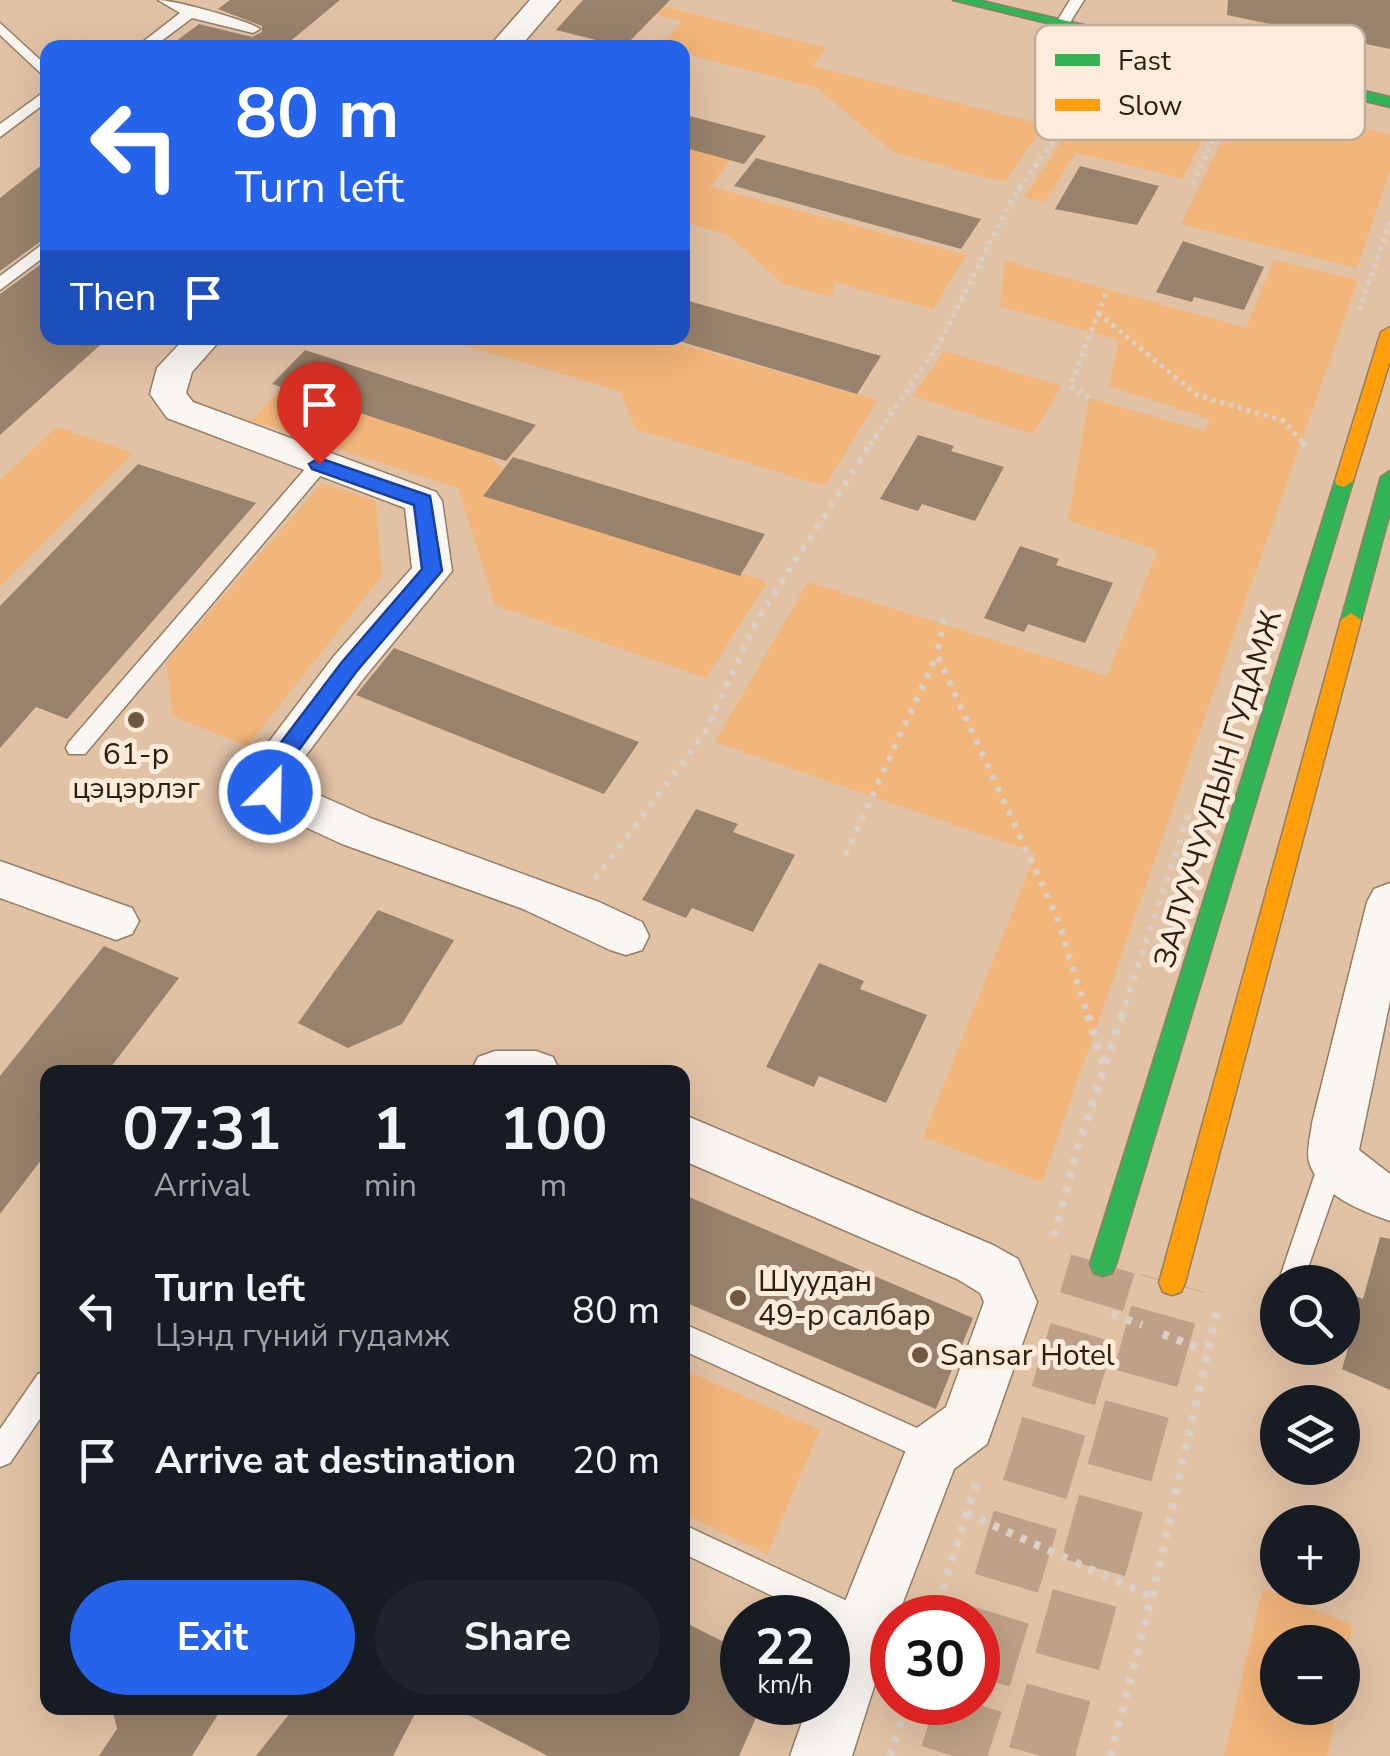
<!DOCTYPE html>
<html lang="en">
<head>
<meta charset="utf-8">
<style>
	body { margin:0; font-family:"Nunito Sans",sans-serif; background:#20242c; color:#f1f3f6; height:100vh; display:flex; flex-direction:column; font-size:38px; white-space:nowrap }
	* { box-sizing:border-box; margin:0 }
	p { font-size:32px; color:#9ea1a6 }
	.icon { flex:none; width:55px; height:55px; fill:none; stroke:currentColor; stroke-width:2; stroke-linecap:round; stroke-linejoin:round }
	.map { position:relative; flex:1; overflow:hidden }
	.side { position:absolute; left:40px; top:1065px; width:650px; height:650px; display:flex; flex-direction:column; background:#171b24; border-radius:20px; box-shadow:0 10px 40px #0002 }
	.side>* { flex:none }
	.banner { position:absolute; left:40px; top:40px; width:650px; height:305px; border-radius:20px; box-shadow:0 10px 40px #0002; background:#2563eb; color:#fff; overflow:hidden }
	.buttons { position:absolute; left:1260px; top:1265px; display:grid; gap:20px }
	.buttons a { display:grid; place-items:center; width:100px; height:100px; border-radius:50%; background:#171b24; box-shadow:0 10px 40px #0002; font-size:50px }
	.speed { position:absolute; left:720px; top:1595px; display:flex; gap:20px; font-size:50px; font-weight:700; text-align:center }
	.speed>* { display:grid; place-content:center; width:130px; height:130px; border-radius:50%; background:#171b24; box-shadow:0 10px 40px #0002; line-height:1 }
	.speed small { font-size:25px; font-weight:400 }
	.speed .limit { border:15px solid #d22; background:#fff; color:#111 }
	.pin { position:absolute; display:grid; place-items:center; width:85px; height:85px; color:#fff; margin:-102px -42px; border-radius:50% 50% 50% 0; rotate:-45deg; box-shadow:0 0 10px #0007 }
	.pin .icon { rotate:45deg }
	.me { position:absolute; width:110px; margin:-55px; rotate:23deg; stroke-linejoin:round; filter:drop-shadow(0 0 8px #0008) }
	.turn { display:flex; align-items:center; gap:35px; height:210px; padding:0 30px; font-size:45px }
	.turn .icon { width:130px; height:130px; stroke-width:2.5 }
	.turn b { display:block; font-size:70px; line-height:85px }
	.then { display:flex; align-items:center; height:95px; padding:0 30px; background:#0003; gap:20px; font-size:38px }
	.eta { display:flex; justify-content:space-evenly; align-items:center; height:170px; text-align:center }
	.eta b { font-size:60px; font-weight:700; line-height:70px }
	.button { display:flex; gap:20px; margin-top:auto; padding:20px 30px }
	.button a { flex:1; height:115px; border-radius:60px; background:#2563eb; color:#fff; font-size:40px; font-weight:700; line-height:115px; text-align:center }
	.button a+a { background:#20242c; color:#f1f3f6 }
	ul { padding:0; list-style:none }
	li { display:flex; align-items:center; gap:30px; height:150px; padding:0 30px }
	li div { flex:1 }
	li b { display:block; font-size:38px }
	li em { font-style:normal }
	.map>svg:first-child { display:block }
</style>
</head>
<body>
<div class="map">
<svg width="1390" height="1756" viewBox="0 0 1390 1756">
	<rect width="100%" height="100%" fill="#e1c2a5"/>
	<g fill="#f2b57a">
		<path d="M639 0 826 48 812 66 1044 125 1005 182 895 153 817 88 683 53 682 48 659 47 683 21 656 14Z"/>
		<path d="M1130 69 1225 94 1183 178 1076 153 1044 202 1024 197 1093 93Z"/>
		<path d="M1244 97 1390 135V171L1357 268 1181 224Z"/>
		<path d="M682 137 737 151 710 187 966 255 933 309 834 282 833 297 784 284 726 234 683 222Z"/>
		<path d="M1274 260 1358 280 1042 1182 923 1137 1036 853 715 742 808 582 1107 676 1158 550 1068 520 1089 398 1205 431 1210 419 1109 386 1119 340 1000 306 1005 261 1246 328Z"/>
		<path d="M440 338H659L877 400 825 486 636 429 620 391Z"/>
		<path d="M944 351 1061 386 1033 434 913 396Z"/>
		<path d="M289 381 481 442 528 504 767 582 706 678 495 605 458 488 252 421Z"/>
		<path d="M57 427 133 453 0 586V480Z"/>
		<path d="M322 483 376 501 382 576 247 746 173 716 166 662Z"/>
		<path d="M683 1369 820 1430 767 1554 683 1514Z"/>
		<path d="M1263 1588 1352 1625 1343 1677 1342 1642H1278V1708H1337L1327 1756H1224Z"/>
	</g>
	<g fill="#99826b">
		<path d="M230 0H340L282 48H167L199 24 252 37 262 32V26L218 9Z"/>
		<path d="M583 0H670L624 47 556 30Z"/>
		<path d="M1228 0H1390V49L1227 15Z"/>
		<path d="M682 114 766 136 744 164 682 147Z"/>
		<path d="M756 158 981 219 961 249 734 186Z"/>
		<path d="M48 160V236L0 271V198Z"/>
		<path d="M1080 166 1159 186 1137 225 1055 209Z"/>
		<path d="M1183 241 1264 267 1244 310 1194 297 1192 302 1156 292Z"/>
		<path d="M48 259V338H108L0 435V294Z"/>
		<path d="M682 299 881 356 857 394 682 342Z"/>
		<path d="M305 350 536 425 506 461 272 384Z"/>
		<path d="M918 435 954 446 951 451 1004 467 975 521 922 504 918 511 880 499Z"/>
		<path d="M513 457 765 534 740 576 483 496Z"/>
		<path d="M138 464 256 503 67 719 36 707 0 748V606Z"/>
		<path d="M1020 546 1059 559 1056 565 1113 583 1085 643 1028 624 1024 632 984 618Z"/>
		<path d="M394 648 639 742 604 794 356 695Z"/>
		<path d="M696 809 738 824 733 832 795 855 753 932 692 908 686 918 642 900Z"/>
		<path d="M378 910 454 940 402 1024 348 1048 298 1023Z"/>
		<path d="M104 946 179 978 107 1072H48V1151L0 1214V1076Z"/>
		<path d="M819 963 864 981 860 989 927 1015 886 1103 819 1076 814 1087 766 1067Z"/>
		<path d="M682 1194 973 1318 936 1409 682 1301Z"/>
		<path d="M1380 1237 1390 1239V1390L1342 1369 1352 1334 1342 1330V1290L1363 1299Z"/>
		<path d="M682 1621 742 1651V1702H763L739 1756H548L455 1708H682Z"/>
		<path d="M112 1708H222L192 1756H99L117 1729Z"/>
		<path d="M294 1708H418L393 1756H256Z"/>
	</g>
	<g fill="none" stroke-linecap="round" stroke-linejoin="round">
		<g stroke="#bea186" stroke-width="66" stroke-dasharray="66 32" stroke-linecap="butt">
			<path d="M978 1677 1103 1264"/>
			<path d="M953 1756 970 1702"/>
			<path d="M1041 1756 1172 1283"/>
		</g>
		<defs>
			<g id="lane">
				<path d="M158 0C174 0 247 20 260 29L253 33 192 18 152 48H135L180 13Z"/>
				<path d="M1070 0H1084L1066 29H1056L1054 26Z"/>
				<path d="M0 23 48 67V80L0 35Z"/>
				<path d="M48 89V101L0 137V124Z"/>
				<path d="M48 240V254L0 290V276Z"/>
				<path d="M319 459 326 461V469L85 754H69L66 748 69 742 312 461Z"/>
				<path d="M1333 1148 1342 1151 1346 1159 1303 1282 1278 1283 1320 1159 1324 1151Z"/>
				<path d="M682 1323 944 1440 948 1450 944 1460 934 1464 924 1460 682 1350Z"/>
				<path d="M48 1370V1407L10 1463 0 1467V1429L38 1374Z"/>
				<path d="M682 1524 875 1614 880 1624 875 1634 865 1639 828 1622V1618H819L682 1553Z"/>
			</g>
			<g id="street">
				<path d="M530 0H560L519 48H488Z"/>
				<path d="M185 338H222L192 372 186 393 193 402 436 492 442 501 452 571 364 678 292 774V783L373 819 599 902 642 922 649 936 642 950 626 955 610 950 523 909 342 844 255 804C246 788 247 775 256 759L334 656 412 568 405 508 167 418 150 394 157 368Z"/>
				<path d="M0 861 132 908 139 921 132 934 116 940 0 898Z"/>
				<path d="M1390 883V1001L1359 1150 1390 1174V1221C1362 1211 1319 1195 1309 1162 1306 1151 1311 1135 1312 1123L1367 902 1374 889Z"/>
				<path d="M495 1051H536L553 1057 560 1072H471L478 1057Z"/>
				<path d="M682 1114 993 1245 1018 1259 1037 1302 987 1444 954 1469 897 1618H892V1630L852 1756H790L809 1702H828V1647L836 1624 914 1430 946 1407 984 1302 980 1293 957 1279 682 1160Z"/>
			</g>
			<g id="fast">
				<path d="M953 0H978L1390 97V107Z"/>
				<path d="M1390 471V512L1361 620 1351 627 1341 620 1381 477Z"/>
				<path d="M1344 475 1353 481 1116 1264 1112 1273 1103 1276 1094 1273 1090 1264 1335 481Z"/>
			</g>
			<g id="slow">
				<path d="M1390 327V361L1353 481 1344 487 1337 485 1335 481 1381 332Z"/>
				<path d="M1351 613 1361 620 1185 1283 1181 1292 1172 1295 1163 1292 1159 1283 1341 620Z"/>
			</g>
		</defs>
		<use href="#lane" stroke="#957d65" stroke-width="3"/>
		<use href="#street" stroke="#957d65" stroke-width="3"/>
		<use href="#fast" stroke="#957d65" stroke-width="3"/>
		<use href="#slow" stroke="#957d65" stroke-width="3"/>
		<g stroke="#dad0c7" stroke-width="5" stroke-dasharray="4 5" stroke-linecap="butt">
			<path d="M1193 184 1234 94"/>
			<path d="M1359 310 1390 222"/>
			<path d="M1098 313 1197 395 1284 421 1305 445"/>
			<path d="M1089 398 1070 386 1107 291"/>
			<path d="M870 445 939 344 1012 199 1093 85 1114 68"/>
		</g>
		<g stroke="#dad0c7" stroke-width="6" stroke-dasharray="5 8" stroke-linecap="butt">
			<path d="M1302 442 1310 451"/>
			<path d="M944 619 937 655 1057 917 1088 1017"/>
			<path d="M845 855 936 657"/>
			<path d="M595 879 704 734 757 620 872 442"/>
			<path d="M1121 1017 1190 810"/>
		</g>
		<g stroke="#dad0c7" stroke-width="8" stroke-dasharray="6 9" stroke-linecap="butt">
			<path d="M1088 1015 1104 1067"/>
			<path d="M1054 1236 1078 1147 1122 1015"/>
			<path d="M1112 1314 1142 1325"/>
			<path d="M1163 1334 1206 1351"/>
			<path d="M966 1513 1152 1597"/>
			<path d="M934 1618 978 1477"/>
			<path d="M890 1756 907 1702"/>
			<path d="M1110 1756 1152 1597 1217 1310"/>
		</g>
		<use href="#lane" fill="#faf6f2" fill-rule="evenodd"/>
		<use href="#street" fill="#faf6f2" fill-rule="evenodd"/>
		<use href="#fast" fill="#30b455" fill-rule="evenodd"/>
		<use href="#slow" fill="#ff9f0a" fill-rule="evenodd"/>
	</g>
	<path fill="#2563eb" stroke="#184099" stroke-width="2.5" d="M319 458 430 496 442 571 356 672 282 773 281 792 270 801 259 792 263 766 342 662 422 569 414 505 312 469 309 464Z"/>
	<g fill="#70573f" stroke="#fdebdb" stroke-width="4">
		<circle cx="136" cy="720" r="10"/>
		<circle cx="738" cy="1298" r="10"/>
		<circle cx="920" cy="1355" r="10"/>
	</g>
	<g text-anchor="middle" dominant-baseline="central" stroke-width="10" stroke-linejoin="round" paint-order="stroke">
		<g font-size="30" fill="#331e08" stroke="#fdebdb" text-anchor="start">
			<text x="136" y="754" text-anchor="middle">61-р<tspan x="136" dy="34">цэцэрлэг</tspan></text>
			<text x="758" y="1281">Шуудан<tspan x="758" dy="34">49-р салбар</tspan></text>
			<text x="940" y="1355">Sansar Hotel</text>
		</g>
		<g font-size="30" fill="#331e08" stroke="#fdebdb">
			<text transform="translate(1218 789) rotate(-73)">ЗАЛУУЧУУДЫН ГУДАМЖ</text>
		</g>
	</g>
	<rect x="1035" y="25" width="330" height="115" rx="15" fill="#fdebdb" stroke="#c0ae9c" stroke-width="2.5"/>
	<rect x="1055" y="54" width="45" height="12" fill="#30b455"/>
	<rect x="1055" y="99" width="45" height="12" fill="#ff9f0a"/>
	<g font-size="28" fill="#331e08">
		<text x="1118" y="70">Fast</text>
		<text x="1118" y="115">Slow</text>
	</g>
</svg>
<div class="buttons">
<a><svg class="icon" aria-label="search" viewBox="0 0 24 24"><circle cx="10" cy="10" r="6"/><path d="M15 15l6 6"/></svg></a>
<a><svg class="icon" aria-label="layers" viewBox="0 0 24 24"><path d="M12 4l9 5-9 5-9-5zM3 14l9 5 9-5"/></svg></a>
<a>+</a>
<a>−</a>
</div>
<div class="speed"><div>22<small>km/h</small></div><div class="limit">30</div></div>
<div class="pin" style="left:319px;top:464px;background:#d93025"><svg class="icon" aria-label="arrive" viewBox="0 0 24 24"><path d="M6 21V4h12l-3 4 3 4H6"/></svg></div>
<svg class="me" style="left:270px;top:792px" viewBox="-20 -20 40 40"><circle r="17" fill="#2563eb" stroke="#fff" stroke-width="3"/><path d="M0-11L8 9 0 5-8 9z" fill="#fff"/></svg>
<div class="banner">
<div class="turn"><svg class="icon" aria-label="left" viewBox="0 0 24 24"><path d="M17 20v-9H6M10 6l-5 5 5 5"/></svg><div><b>80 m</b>Turn left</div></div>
<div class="then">Then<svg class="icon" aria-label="arrive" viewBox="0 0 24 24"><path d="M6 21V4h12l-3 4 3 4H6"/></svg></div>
</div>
<section class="side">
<div class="eta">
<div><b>07:31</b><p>Arrival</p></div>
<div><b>1</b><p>min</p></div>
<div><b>100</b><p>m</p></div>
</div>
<ul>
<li><svg class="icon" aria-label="left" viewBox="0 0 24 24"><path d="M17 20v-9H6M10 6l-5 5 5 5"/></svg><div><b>Turn left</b><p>Цэнд гүний гудамж</p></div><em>80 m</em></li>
<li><svg class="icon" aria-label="arrive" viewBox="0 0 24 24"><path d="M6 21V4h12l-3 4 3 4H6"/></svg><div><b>Arrive at destination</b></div><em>20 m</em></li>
</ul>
<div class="button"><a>Exit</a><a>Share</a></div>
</section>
</div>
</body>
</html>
